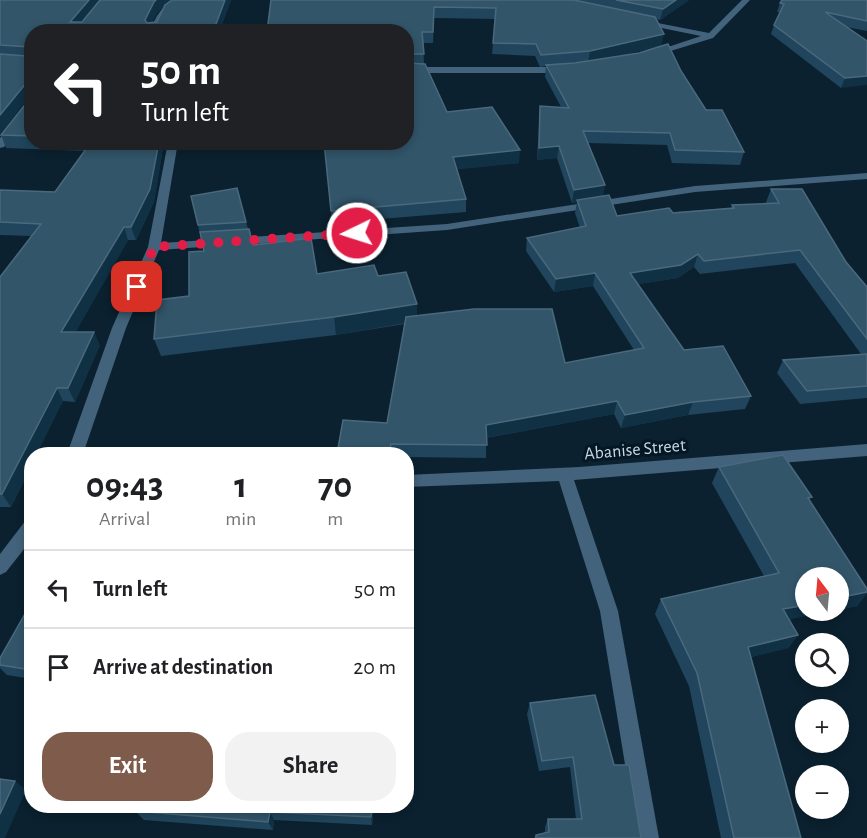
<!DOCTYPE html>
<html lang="en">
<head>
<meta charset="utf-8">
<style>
	body { margin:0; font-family:"Alegreya Sans",sans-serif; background:#f2f2f2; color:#202124; height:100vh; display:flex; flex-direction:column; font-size:22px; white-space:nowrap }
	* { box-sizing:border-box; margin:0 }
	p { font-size:20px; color:#757577 }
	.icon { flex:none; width:33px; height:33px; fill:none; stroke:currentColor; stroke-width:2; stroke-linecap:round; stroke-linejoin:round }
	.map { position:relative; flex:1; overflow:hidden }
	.panel { position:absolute; left:24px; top:447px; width:390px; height:366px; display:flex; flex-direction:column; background:#fff; border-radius:24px; box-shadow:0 3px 9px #0003 }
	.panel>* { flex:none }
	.top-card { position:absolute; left:24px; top:24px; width:390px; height:126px; border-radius:24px; box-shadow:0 3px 9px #0003; background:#202124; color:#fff; overflow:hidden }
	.needle { width:39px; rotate:344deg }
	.buttons { position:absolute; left:795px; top:567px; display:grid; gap:12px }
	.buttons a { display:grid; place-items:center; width:54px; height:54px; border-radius:50%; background:#fff; box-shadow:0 3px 9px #0003; font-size:30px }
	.pin { position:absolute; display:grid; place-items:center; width:51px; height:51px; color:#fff; margin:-26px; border-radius:12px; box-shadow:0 3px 9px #0006 }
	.me { position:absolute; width:66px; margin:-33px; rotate:266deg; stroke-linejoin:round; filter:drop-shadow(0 0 4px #0008) }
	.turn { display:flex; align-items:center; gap:21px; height:126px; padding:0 18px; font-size:27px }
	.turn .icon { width:78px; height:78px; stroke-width:2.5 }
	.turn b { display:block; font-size:42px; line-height:51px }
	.eta { display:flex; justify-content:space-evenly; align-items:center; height:102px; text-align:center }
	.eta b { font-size:36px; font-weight:700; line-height:42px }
	.cta { display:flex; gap:12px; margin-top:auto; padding:12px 18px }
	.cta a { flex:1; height:69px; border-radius:24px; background:#7e5b4b; color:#fff; font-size:24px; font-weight:700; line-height:69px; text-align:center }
	.cta a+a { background:#f2f2f2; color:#202124 }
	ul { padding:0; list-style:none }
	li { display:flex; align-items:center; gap:18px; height:78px; padding:0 18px; border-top:2px solid #e0e0e0 }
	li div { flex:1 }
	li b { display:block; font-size:22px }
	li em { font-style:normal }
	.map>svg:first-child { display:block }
</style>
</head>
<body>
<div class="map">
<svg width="867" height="838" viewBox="0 0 867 838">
	<rect width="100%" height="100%" fill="#0b212f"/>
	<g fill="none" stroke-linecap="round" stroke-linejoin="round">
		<g fill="#42637b" fill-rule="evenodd">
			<path d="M185 0 166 14 158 32H150C156 14 165 0 185 0Z"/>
			<path d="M742 0H750L713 38 651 57 647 54 701 36 637 23V19L709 33Z"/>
			<path d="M406 67H565L569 70 565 73H406Z"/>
			<path d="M32 96 31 112 4 147 0 148V138Z"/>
			<path d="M168 142H178L161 243 447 224 695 186 867 173V179L695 192 447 230 159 250 126 328 83 454H67L112 328 148 247Z"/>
			<path d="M867 444V456L574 480 618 611 659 838H637L600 611 559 481 406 487V475L579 467Z"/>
			<path d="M32 518V539L6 572 0 575V554L26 520Z"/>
		</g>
	</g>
	<g fill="#20455c" fill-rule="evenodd">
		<path d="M0 0H231L219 32H32V142H164L154 202 136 240H128L75 332 100 345 75 402 63 401 32 454V465L11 507H0V277L31 236 0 235V190L55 192 85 151 6 148 1 135 28 101V98L0 134ZM165 6 157 22H152L157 13Z"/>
		<path d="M271 0H689L660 20 657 19 661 46 681 71 706 110 744 152 740 165 672 163 667 145 588 143 603 196 617 216 731 208 732 205 767 204 766 202 771 189 846 262 867 287V398L800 404 777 373 783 360 861 354 795 263 700 274 694 267 678 278 638 284 684 350 751 396 745 409 688 415 621 428 614 414 486 438V458L406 457V454H337L387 423 405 324 336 335 161 356 154 339 189 296 204 251 191 196 246 222 253 245 317 274 378 276 417 316 565 363 634 350 593 286 554 292 526 251 527 238 580 228 575 213 577 202 572 203 557 158 537 160 540 106 561 107 545 77 546 66 540 67 535 56 492 54 495 19 434 18 433 43H423L424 64 447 112 519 163 457 169 466 199V212L332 223 324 142H406V32ZM660 46 639 53 614 57Z"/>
		<path d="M867 0V31L846 27 867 41 841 88 771 34 774 25 780 12H777L780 3Z"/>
		<path d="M719 467 810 502 867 589V593L857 606 838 610V578L790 620 798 635 788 648 751 657 801 838H721L689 686 655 614 661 599 764 576 712 483Z"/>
		<path d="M32 605V679L7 675 0 668V658Z"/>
		<path d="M530 703 614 765 641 838H534L536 835 545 833V827L548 819H576L570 767 539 771 527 714Z"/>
		<path d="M374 806 372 825 274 820 273 830 144 820 135 811Z"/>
	</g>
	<g fill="#103044">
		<path d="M89 0H101L75 32 70 22Z"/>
		<path d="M156 0H175L171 1 157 13 148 31 145 20 154 2Z"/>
		<path d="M225 0H231L219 32H213Z"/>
		<path d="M676 0H689L660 20 663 9Z"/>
		<path d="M664 34 661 46 588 63 590 51Z"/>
		<path d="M867 76V85L841 88 845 78Z"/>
		<path d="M27 82 32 94 0 134V115Z"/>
		<path d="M159 142H164L154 202 136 240 131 227Z"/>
		<path d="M559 146 557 158 537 160 539 148Z"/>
		<path d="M520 150 519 163 453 170V157Z"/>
		<path d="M605 185 603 198 577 200V202L572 203 574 190Z"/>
		<path d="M124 227 128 240 68 346 61 332Z"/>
		<path d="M698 254 694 267 678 278 627 286 630 273Z"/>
		<path d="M595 273 593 286 554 292 556 279Z"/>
		<path d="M417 304V321L336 335 334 317Z"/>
		<path d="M94 332 100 345 75 402 68 388Z"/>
		<path d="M57 388 63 401 37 454H32V465L11 507 2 494Z"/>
		<path d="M617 401 614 414 485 438 486 425Z"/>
		<path d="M693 402 688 415 621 428 625 415Z"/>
		<path d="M867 592V593L857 606 838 610V598Z"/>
		<path d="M806 605V610H834L773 623 783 609Z"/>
		<path d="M413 609 414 621 406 669V653Z"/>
		<path d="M798 635 788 648 739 660 748 647Z"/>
		<path d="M15 781 26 790 5 838H0V814Z"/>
		<path d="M372 806H374L372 825 371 817Z"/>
		<path d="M270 812 274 820 273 830 268 822Z"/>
	</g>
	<g fill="#32556a" stroke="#4a697d" stroke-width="1.5">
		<path d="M0 0H89L70 22H82L100 0H156L154 2 145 20 147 23 157 22 165 5 172 0H225L213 32H32V136L1 135 28 101 30 84 27 82 0 115V54L27 56 30 47 0 45Z"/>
		<path d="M271 0H574L655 17 664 34 590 51 541 55 536 44 493 43 496 8 434 7 433 32H422L424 54H406V32H267Z"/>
		<path d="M616 0H676L663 9Z"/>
		<path d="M782 0H867V21L825 12 867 41V76L845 78 774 25 784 4 780 3Z"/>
		<path d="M668 44 681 71 706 110H722L744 152 675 150 670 133 583 131 605 185 574 190 559 146 539 148 540 106 569 108 546 65 575 63 639 53Z"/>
		<path d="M406 63 425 64 447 112 492 107 520 150 453 157 466 199 331 211 324 142H406Z"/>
		<path d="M91 142H159L150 189 131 227H124L61 332H94L68 388H57L2 494H0V277L41 224 0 222V190L55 192Z"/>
		<path d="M237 188 246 222 198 225 191 196Z"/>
		<path d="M771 189H802L846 262 867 287V339L800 250 704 261 698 254 681 265 630 273 684 350 723 346 751 396 693 402 625 415 617 401 486 425 487 445 391 444 389 454H337L343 420 387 423 406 317 474 309H552L565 363 644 348 595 273 556 279 527 238 586 226 577 200 609 195 617 216 669 208 673 213 734 208 732 205 779 203Z"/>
		<path d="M249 229 253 245 311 238 317 274 374 265 378 276 406 272 417 304 334 317 154 339 157 300 189 296V252L204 251 200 232Z"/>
		<path d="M867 354V386L807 391 783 360Z"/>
		<path d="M783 455 812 497 808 498 867 589V592L838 598V578H806V605L783 609 798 635 748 647 801 838H734L697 673 661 599 779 573 719 467Z"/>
		<path d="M30 605H32V670L0 665V658Z"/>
		<path d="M406 609H413L406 653Z"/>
		<path d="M595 695 614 765H629L641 838H536V835L549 832 548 819H582L573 757 542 761 530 703Z"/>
		<path d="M0 779 15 781 0 814Z"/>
		<path d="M137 806H372L371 817 270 812 268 822 135 811Z"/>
	</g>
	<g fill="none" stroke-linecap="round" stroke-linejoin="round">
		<path stroke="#e11d48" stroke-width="10" stroke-dasharray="0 18" d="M137 287 154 247 357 233"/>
	</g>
	<g text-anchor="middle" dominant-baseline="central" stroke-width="6" stroke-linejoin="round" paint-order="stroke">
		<g font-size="18" fill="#cad7e1" stroke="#031725">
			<text transform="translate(635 450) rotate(-5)">Abanise Street</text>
		</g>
	</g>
</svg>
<div class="buttons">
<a><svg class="needle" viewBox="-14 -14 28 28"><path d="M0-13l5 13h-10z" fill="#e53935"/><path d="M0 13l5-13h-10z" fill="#757577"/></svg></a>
<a><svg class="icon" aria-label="search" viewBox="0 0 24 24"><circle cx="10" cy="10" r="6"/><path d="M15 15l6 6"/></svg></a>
<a>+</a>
<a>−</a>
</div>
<div class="pin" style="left:137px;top:287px;background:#d93025"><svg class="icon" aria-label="arrive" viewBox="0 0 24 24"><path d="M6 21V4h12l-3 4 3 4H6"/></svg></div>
<svg class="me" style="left:357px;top:233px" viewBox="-20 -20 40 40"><circle r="17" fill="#e11d48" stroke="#fff" stroke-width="3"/><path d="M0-11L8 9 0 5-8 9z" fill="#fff"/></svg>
<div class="top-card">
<div class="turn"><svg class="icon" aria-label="left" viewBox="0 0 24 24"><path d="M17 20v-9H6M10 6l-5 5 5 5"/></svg><div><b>50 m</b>Turn left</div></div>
</div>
<section class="panel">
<div class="eta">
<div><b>09:43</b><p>Arrival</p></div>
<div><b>1</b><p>min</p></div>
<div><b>70</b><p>m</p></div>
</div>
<ul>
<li><svg class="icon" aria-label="left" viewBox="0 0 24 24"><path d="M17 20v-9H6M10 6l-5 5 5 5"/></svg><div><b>Turn left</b></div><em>50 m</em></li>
<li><svg class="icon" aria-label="arrive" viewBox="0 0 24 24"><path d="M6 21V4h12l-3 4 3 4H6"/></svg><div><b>Arrive at destination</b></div><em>20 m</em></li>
</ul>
<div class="cta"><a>Exit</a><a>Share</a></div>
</section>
</div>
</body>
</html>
